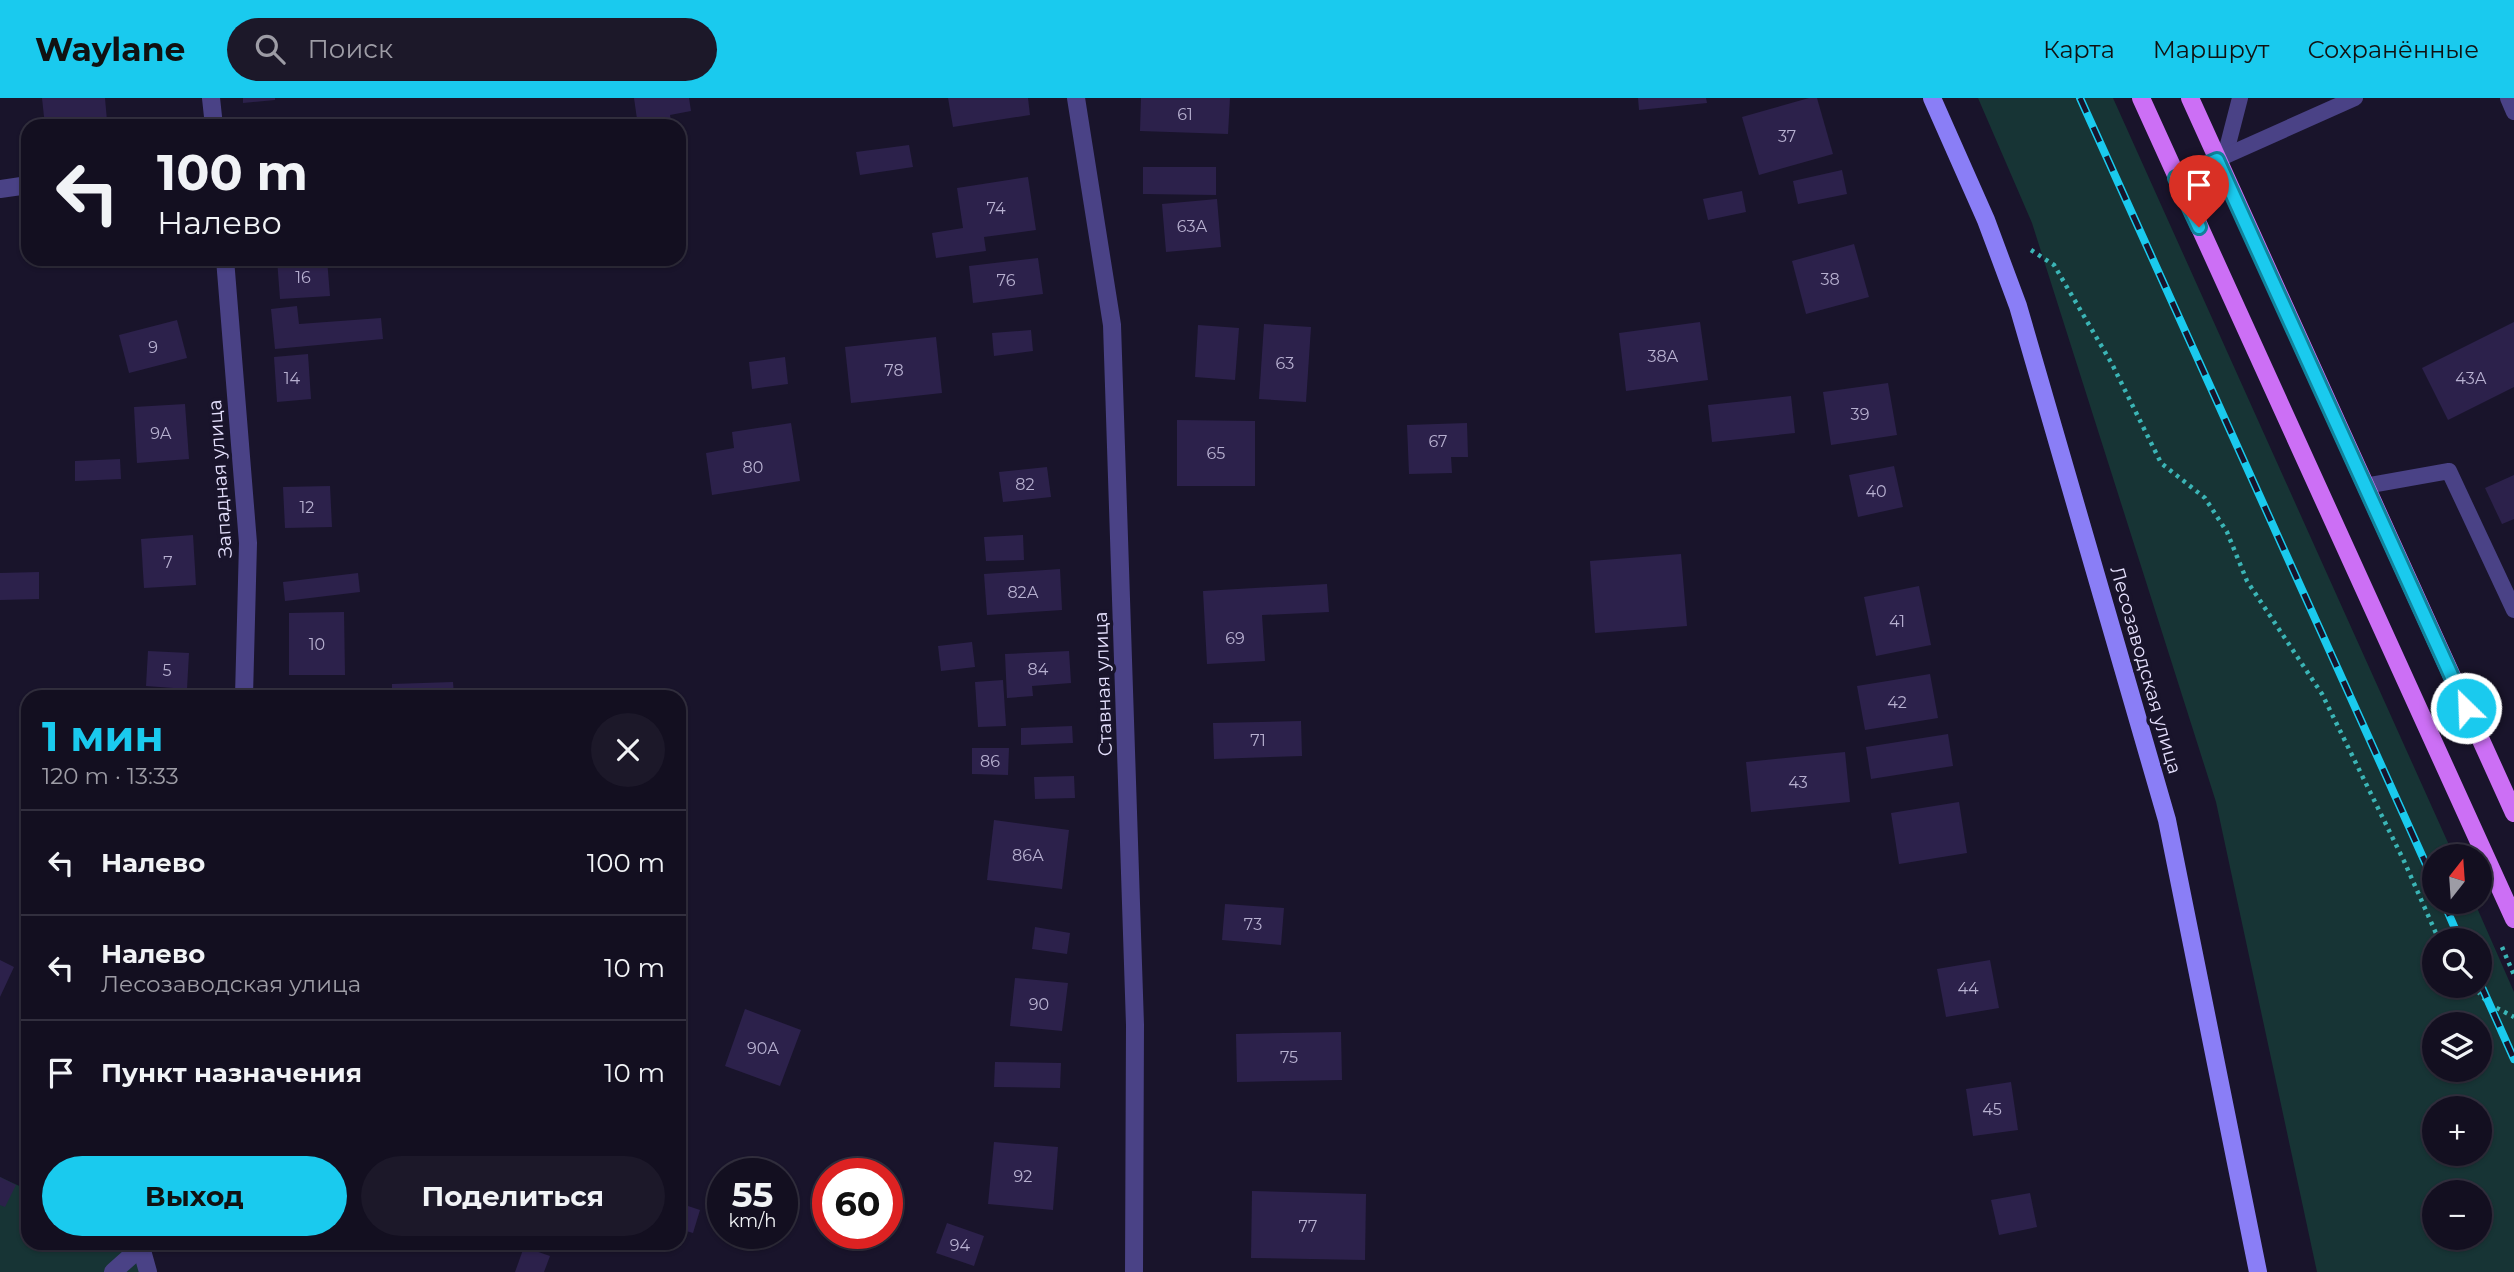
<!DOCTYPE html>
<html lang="ru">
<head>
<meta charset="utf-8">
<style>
	body { margin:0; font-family:Montserrat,sans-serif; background:#1c1829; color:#f1f3f6; height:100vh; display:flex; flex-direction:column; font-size:26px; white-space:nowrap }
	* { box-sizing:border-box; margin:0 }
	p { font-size:23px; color:#9d9ca5 }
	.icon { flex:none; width:38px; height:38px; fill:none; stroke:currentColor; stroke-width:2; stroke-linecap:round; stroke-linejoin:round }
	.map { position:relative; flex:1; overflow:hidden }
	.side { position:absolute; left:21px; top:592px; width:665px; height:560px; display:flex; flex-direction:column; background:#130f20; border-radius:21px; box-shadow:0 2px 5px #0004,0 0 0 2px #322f3e }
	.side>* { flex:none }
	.hud { position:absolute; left:21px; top:21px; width:665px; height:147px; border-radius:21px; box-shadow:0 2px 5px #0004,0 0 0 2px #322f3e; background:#130f20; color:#f1f3f6; overflow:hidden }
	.needle { width:46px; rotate:17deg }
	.fabs { position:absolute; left:2422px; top:746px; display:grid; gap:14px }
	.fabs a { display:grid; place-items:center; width:70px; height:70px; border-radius:50%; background:#130f20; box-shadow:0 2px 5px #0004,0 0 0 2px #322f3e; font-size:35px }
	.speed { position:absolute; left:707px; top:1060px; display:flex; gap:14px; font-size:35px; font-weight:700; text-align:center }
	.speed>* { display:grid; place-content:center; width:91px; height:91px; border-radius:50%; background:#130f20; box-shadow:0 2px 5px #0004,0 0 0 2px #322f3e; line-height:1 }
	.speed small { font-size:18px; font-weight:400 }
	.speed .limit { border:10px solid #d22; background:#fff; color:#111 }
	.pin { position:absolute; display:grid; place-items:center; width:60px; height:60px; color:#fff; margin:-72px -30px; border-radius:50% 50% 50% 0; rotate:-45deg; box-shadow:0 0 7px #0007 }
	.pin .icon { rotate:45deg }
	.me { position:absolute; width:77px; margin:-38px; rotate:336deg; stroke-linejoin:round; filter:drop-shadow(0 0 5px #0008) }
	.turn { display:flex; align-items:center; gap:24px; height:147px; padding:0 21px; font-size:32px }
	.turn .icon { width:91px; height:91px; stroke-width:2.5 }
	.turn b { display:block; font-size:49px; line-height:60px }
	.round { display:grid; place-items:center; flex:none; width:74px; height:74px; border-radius:37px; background:#1c1829 }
	.overview { display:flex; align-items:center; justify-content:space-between; height:119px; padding:0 21px }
	h1 { font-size:42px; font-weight:700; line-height:52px; color:#1acaee }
	.cta { display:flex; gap:14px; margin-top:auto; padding:14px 21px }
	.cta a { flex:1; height:80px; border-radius:42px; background:#1acaee; color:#111; font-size:28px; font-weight:700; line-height:80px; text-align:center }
	.cta a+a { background:#1c1829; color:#f1f3f6 }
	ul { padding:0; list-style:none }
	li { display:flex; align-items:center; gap:21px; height:105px; padding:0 21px; border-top:2px solid #322f3e }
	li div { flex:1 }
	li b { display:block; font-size:26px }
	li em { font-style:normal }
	header { display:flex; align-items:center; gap:42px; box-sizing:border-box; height:98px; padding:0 35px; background:#1acaee; color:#111 }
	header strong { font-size:33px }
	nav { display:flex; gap:38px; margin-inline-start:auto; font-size:24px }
	.search { width:490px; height:63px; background:#1c1829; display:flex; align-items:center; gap:18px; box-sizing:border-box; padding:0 24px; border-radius:38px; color:#9d9ca5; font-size:26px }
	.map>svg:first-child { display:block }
</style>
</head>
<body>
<header>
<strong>Waylane</strong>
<div class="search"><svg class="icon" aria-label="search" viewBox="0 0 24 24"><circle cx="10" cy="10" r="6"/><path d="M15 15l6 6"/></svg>Поиск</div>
<nav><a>Карта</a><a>Маршрут</a><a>Сохранённые</a></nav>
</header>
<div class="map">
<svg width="2514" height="1174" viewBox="0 0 2514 1174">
	<rect width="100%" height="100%" fill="#19142b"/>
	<g fill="#173435" fill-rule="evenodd">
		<path d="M1978 0H2113L2454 758H2434V803H2474L2514 894V1174H2317L2216 704 2032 125ZM2434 842H2480V887H2434ZM2434 926H2480V971H2434ZM2434 1010H2480V1055H2434ZM2434 1094H2480V1139H2434Z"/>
		<path d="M0 1079 28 1092V1144L128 1145 150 1174H0Z"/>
	</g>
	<g fill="#2c214b">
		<path d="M42 0H105L107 23 45 28Z"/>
		<path d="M243 0H275V2L243 5Z"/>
		<path d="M634 0H689L691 13 670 17 672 28H638Z"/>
		<path d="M948 0H1028L1030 17 953 29Z"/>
		<path d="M1141 0H1230L1228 36 1140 33Z"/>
		<path d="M1638 0H1706L1707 5 1639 12Z"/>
		<path d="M1809 0H1817L1833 56 1759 77 1742 19Z"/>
		<path d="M909 47 913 69 860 77 856 54Z"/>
		<path d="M1143 69H1216V97L1143 96Z"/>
		<path d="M1842 72 1847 96 1798 106 1793 83Z"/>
		<path d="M1028 79 1036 132 984 139 986 153 936 160 932 135 963 130 957 90Z"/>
		<path d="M1742 93 1746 114 1708 122 1703 101Z"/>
		<path d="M1217 101 1221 149 1166 154 1162 106Z"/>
		<path d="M1854 146 1869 199 1806 216 1792 163Z"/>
		<path d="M1038 160 1043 196 973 205 969 168Z"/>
		<path d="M277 161H327L330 198 280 201Z"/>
		<path d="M297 208 299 226 381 220 383 241 275 251 271 211Z"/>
		<path d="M177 222 187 260 129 275 119 237Z"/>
		<path d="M1700 224 1708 282 1626 293 1619 235Z"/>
		<path d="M2514 224V289L2448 322 2422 270Z"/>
		<path d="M1264 226 1311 229 1306 304 1259 301Z"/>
		<path d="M1198 227 1239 230 1235 282 1195 279Z"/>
		<path d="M1031 232 1033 253 994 258 992 235Z"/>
		<path d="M936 239 942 295 851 305 845 249Z"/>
		<path d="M308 256 311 301 277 304 274 259Z"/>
		<path d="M785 259 788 286 752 291 749 264Z"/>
		<path d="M1888 285 1897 337 1831 347 1823 294Z"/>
		<path d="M1791 298 1795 335 1712 344 1708 307Z"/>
		<path d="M185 306 189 361 137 365 134 309Z"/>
		<path d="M1177 322 1255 323V388H1177Z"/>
		<path d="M791 325 800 383 712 397 706 355 734 350 732 334Z"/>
		<path d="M1467 325 1468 359H1451L1452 375 1409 376 1407 327Z"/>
		<path d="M120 361 121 381 75 383V363Z"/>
		<path d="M1894 368 1903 409 1858 419 1849 377Z"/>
		<path d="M1047 369 1051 399 1003 404 999 374Z"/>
		<path d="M2514 377V421L2502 426 2485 390Z"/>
		<path d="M330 388 332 429 285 430 283 389Z"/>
		<path d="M193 437 196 487 144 490 141 441Z"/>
		<path d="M1023 437 1024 462 986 463 984 439Z"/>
		<path d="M1681 456 1687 528 1595 535 1590 463Z"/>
		<path d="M1060 471 1062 512 987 517 984 476Z"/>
		<path d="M39 474V501L0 502V475Z"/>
		<path d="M358 475 360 494 285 503 283 484Z"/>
		<path d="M1327 486 1329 514 1262 517 1265 563 1207 566 1203 493Z"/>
		<path d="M1919 488 1931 547 1876 558 1864 499Z"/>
		<path d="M344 514 345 577H289V515Z"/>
		<path d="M972 544 975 569 941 573 938 548Z"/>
		<path d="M148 553 189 555 187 591 146 588Z"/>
		<path d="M1069 553 1071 585 1032 588 1033 598 1007 600 1005 556Z"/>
		<path d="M1930 576 1938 620 1865 632 1857 588Z"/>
		<path d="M1003 582 1006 628 978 629 975 584Z"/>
		<path d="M453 584 454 598H392V586Z"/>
		<path d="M1301 623 1302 658 1214 661 1213 625Z"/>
		<path d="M1072 628 1073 645 1021 647V630Z"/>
		<path d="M1948 636 1953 668 1871 681 1866 649Z"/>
		<path d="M972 650H1009L1008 677 972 676Z"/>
		<path d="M1845 654 1850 704 1751 714 1746 664Z"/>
		<path d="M1074 678 1075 700 1035 701 1034 679Z"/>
		<path d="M1959 704 1967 755 1899 766 1891 715Z"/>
		<path d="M994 722 1069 732 1062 791 987 782Z"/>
		<path d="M1225 806 1284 810 1281 847 1222 842Z"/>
		<path d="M1035 829 1070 835 1067 856 1032 851Z"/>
		<path d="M0 862 14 869 0 899Z"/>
		<path d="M1990 862 1999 910 1946 919 1937 871Z"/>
		<path d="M1015 880 1068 885 1062 933 1010 928Z"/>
		<path d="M745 911 801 932 780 988 725 968Z"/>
		<path d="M1341 934 1342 982 1237 984 1236 936Z"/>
		<path d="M995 964 1061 965 1060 990 994 989Z"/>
		<path d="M2011 984 2018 1032 1973 1038 1966 991Z"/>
		<path d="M994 1044 1058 1049 1053 1112 988 1106Z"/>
		<path d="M0 1079 16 1087 5 1109 0 1107Z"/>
		<path d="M1252 1093 1366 1096 1365 1162 1251 1160Z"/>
		<path d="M2030 1095 2037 1129 1999 1137 1991 1102Z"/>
		<path d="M679 1105 700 1112 693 1135 679 1131Z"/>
		<path d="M947 1125 984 1138 974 1168 936 1155Z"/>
		<path d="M524 1149 550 1158 544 1174H515Z"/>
	</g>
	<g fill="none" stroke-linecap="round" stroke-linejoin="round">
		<g stroke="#3bb5b6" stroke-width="4.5" stroke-dasharray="3.5 5" stroke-linecap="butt">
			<path d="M2031 152 2054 167 2112 266 2161 365 2205 400 2227 434 2247 483 2322 596 2404 763 2439 842"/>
			<path d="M2502 849 2514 877"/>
			<path d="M2472 887 2489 906 2514 919"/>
		</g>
		<g stroke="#4a4286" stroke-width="16">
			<path d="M2508 0 2514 14"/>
			<path d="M2225 58 2240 0"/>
			<path d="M2176 80 2355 0"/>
			<path d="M2365 388 2449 373 2514 512"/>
		</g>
		<g stroke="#4a4286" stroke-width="18">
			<path d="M211 0 214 28"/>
			<path d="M1076 0 1112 227 1135 927 1134 1174"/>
			<path d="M0 91 28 87"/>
			<path d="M225 161 248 445 244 598"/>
			<path d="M143 1144 141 1149 148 1174"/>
			<path d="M113 1174 141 1149"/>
		</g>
		<path stroke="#8a7ef6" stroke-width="18" d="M1932 0 1986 122 2018 208 2167 722 2258 1174"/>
		<g stroke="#cc6ff5" stroke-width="18">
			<path d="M2141 0 2514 821"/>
			<path d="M2190 0 2514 715"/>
		</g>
		<defs>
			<g id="rail">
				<path d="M2080 0 2434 784"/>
				<path d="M2443 803 2460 842"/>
				<path d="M2480 885 2514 961"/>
			</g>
		</defs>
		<use href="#rail" stroke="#1acaee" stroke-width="8"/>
		<use href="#rail" stroke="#19142b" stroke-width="5" stroke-dasharray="16" stroke-linecap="butt"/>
	</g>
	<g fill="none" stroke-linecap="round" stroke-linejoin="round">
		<defs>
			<path id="route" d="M2199 129 2176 80 2217 62 2466 610"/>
		</defs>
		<use href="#route" stroke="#11839b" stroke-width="18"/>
		<use href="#route" stroke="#1acaee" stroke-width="12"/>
	</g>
	<g text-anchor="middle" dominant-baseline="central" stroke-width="7" stroke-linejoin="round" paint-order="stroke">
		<g font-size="16" fill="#b7b0d0">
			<text x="1185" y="16">61</text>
			<text x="1787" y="38">37</text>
			<text x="996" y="110">74</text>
			<text x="1192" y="128">63А</text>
			<text x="303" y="179">16</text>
			<text x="1830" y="181">38</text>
			<text x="1006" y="182">76</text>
			<text x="153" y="249">9</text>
			<text x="1663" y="258">38А</text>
			<text x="1285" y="265">63</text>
			<text x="894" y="272">78</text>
			<text x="292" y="280">14</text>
			<text x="2471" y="280">43А</text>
			<text x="1860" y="316">39</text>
			<text x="161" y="335">9А</text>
			<text x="1438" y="343">67</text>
			<text x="1216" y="355">65</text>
			<text x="753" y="369">80</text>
			<text x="1025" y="386">82</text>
			<text x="1876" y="393">40</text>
			<text x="307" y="409">12</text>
			<text x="168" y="464">7</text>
			<text x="1023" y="494">82А</text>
			<text x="1897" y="523">41</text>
			<text x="1235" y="540">69</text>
			<text x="317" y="546">10</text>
			<text x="1038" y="571">84</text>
			<text x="167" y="572">5</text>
			<text x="1897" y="604">42</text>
			<text x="1258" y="642">71</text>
			<text x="990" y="663">86</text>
			<text x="1798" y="684">43</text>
			<text x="1028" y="757">86А</text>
			<text x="1253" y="826">73</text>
			<text x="1968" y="890">44</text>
			<text x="1039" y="906">90</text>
			<text x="763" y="950">90А</text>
			<text x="1289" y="959">75</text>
			<text x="1992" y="1011">45</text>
			<text x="1023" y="1078">92</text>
			<text x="1308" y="1128">77</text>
			<text x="960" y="1147">94</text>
		</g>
		<g font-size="19" fill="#e5e0fd" stroke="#19142b">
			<text transform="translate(220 381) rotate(-94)">Западная улица</text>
			<text transform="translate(2146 572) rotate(74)">Лесозаводская улица</text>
			<text transform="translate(1103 586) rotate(-92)">Ставная улица</text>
		</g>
	</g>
</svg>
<div class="fabs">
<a><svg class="needle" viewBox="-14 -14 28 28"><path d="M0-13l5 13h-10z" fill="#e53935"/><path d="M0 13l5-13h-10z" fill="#9d9ca5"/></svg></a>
<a><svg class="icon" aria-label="search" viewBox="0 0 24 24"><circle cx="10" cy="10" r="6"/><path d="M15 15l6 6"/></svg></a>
<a><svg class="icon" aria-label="layers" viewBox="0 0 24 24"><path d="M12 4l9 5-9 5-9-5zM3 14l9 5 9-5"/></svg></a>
<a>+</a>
<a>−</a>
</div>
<div class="speed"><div>55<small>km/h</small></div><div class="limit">60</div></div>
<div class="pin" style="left:2199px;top:129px;background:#d93025"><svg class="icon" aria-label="arrive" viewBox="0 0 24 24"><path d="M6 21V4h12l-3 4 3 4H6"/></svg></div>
<svg class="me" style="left:2466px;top:610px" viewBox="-20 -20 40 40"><circle r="17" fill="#1acaee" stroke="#fff" stroke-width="3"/><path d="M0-11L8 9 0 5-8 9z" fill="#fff"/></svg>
<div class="hud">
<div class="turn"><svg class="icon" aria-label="left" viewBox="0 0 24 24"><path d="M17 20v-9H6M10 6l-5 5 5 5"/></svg><div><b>100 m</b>Налево</div></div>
</div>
<section class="side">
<div class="overview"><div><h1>1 мин</h1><p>120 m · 13:33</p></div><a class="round"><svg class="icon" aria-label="close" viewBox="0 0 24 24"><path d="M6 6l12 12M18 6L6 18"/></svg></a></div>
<ul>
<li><svg class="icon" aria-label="left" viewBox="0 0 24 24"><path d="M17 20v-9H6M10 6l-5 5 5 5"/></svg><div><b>Налево</b></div><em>100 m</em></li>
<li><svg class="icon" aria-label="left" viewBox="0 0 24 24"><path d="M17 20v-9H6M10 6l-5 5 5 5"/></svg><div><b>Налево</b><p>Лесозаводская улица</p></div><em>10 m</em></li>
<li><svg class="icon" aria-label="arrive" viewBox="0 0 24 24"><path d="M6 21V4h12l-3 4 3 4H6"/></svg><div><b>Пункт назначения</b></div><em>10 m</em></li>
</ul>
<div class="cta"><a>Выход</a><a>Поделиться</a></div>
</section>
</div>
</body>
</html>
